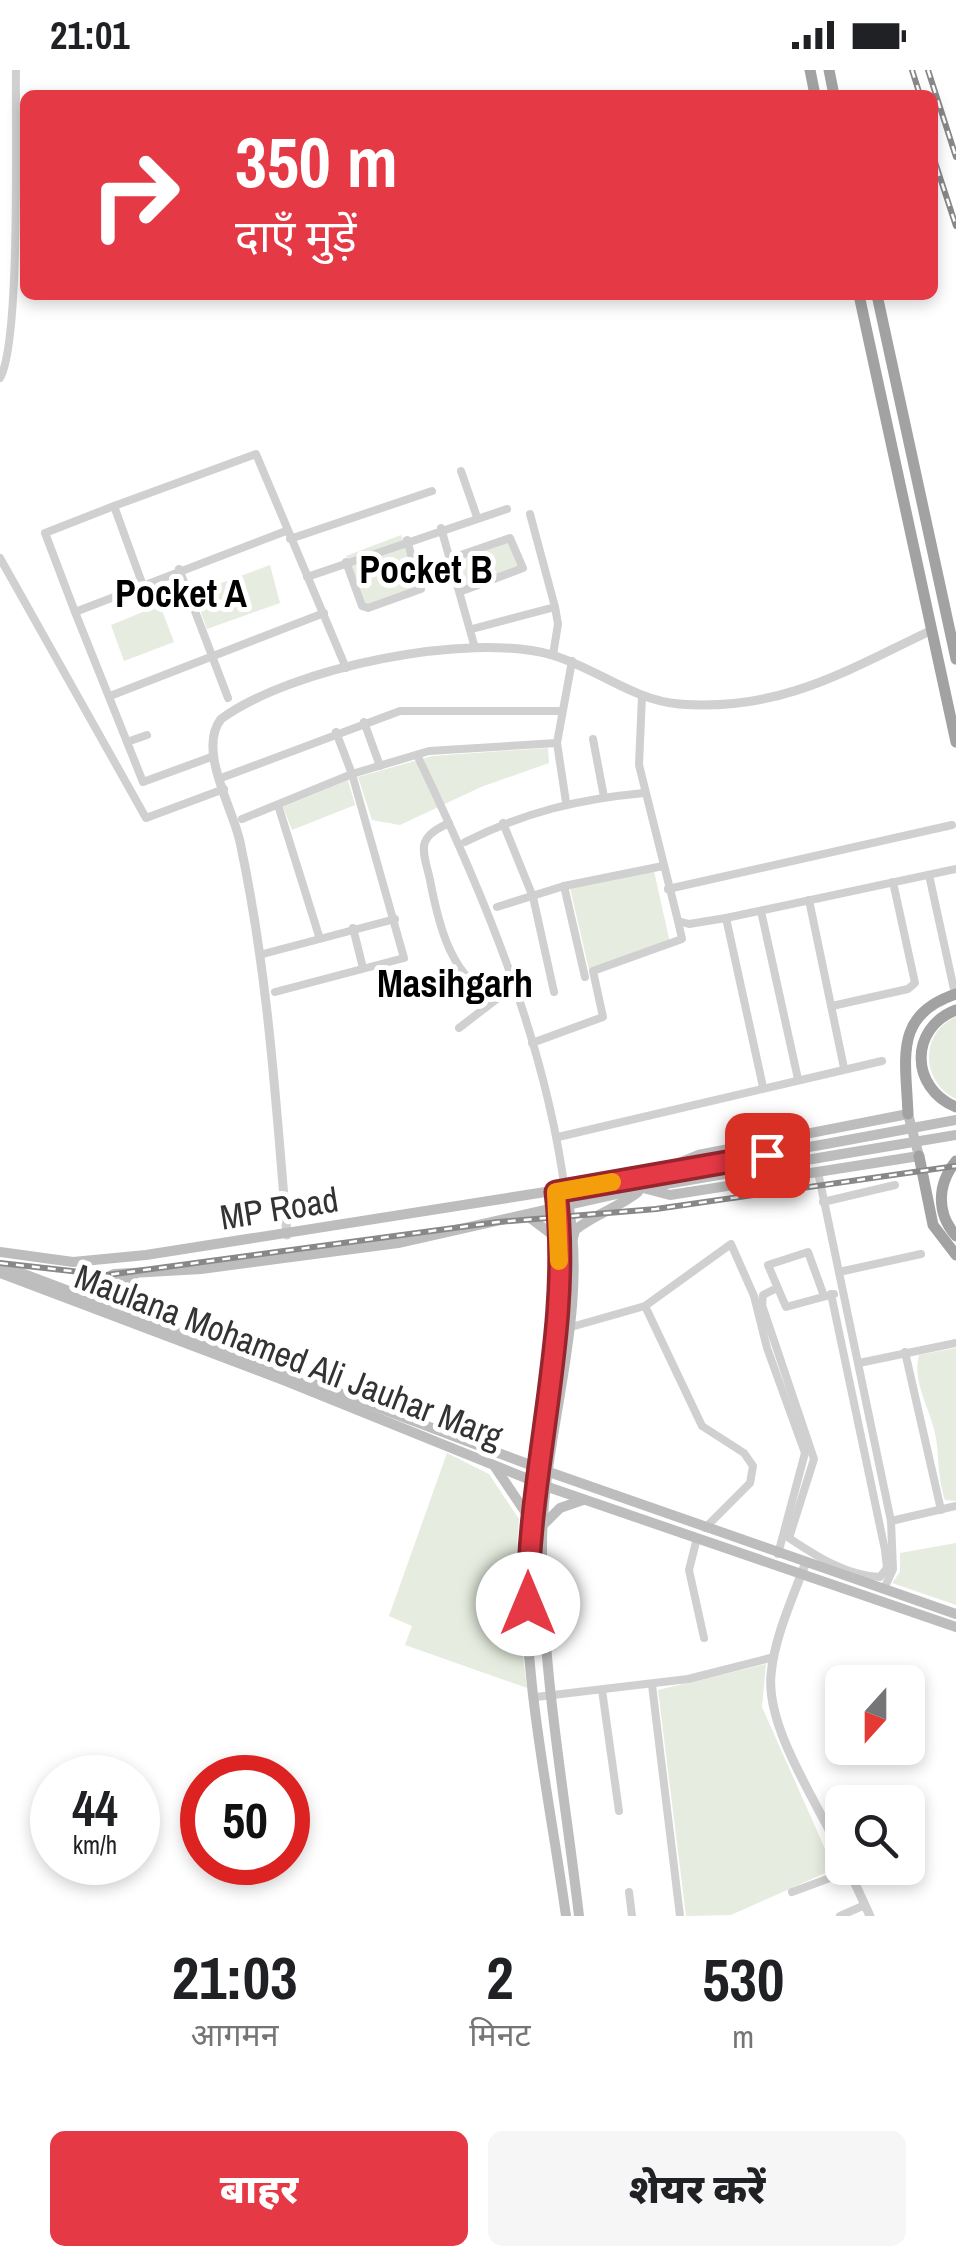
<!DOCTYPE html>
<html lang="hi">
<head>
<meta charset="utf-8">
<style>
	body { margin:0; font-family:"Archivo Narrow","Noto Sans Devanagari",sans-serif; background:#f6f6f6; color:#202124; height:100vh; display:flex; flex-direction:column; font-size:38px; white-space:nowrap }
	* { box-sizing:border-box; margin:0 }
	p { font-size:32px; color:#757577 }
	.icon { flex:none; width:55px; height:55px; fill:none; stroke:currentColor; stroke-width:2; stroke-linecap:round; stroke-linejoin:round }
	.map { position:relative; height:1846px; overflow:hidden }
	.sheet { display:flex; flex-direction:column; background:#fff; flex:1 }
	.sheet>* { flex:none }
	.top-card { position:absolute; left:20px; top:20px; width:918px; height:210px; border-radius:15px; box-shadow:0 5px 15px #0003; background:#e63946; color:#fff; overflow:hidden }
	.needle { width:65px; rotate:201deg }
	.tools { position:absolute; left:825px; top:1595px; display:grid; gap:20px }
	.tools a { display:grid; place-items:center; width:100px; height:100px; border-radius:15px; background:#fff; box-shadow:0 5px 15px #0003; font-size:50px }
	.speed { position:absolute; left:30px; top:1685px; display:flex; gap:20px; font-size:50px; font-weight:700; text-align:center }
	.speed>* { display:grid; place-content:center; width:130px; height:130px; border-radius:50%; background:#fff; box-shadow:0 5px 15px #0003; line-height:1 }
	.speed small { font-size:25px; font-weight:400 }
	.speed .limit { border:15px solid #d22; background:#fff; color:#111 }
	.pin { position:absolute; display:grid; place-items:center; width:85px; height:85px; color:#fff; margin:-42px; border-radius:20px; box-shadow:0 5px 15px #0006 }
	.me { position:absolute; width:110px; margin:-55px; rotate:0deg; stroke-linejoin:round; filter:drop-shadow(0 0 8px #0008) }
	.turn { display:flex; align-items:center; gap:35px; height:210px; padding:0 50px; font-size:45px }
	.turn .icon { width:130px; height:130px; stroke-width:2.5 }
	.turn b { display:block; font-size:70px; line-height:85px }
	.eta { display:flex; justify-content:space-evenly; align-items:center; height:170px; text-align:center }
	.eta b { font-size:60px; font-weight:800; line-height:70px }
	.primary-button { display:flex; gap:20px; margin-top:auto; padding:20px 50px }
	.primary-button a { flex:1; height:115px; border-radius:15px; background:#e63946; color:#fff; font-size:40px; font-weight:800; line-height:115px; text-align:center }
	.primary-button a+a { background:#f6f6f6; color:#202124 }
	.status { display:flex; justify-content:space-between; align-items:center; height:70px; padding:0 50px; background:#fff; direction:ltr }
	.status svg { height:28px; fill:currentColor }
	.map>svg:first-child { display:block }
</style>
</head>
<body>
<div class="status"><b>21:01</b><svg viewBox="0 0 49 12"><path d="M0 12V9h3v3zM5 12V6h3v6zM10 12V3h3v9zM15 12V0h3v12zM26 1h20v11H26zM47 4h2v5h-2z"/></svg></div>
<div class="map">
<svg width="956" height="1846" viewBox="0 0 956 1846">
	<rect width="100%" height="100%" fill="#fff"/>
	<g fill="#e6ecdf">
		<path d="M401 465 420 516 365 536 346 486Z"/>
		<path d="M510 470 522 498 459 520 451 490Z"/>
		<path d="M270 495 280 533 207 559 194 523Z"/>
		<path d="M160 535 174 572 124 591 111 555Z"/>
		<path d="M548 678 549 693 481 717 400 755 372 750 358 707 432 686Z"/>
		<path d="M348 710 355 735 292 760 283 737Z"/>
		<path d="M654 801 670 873 590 904 570 818Z"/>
		<path d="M956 947V1029C921 1012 919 963 956 947Z"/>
		<path d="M956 1278V1431L945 1430C938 1409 939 1390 936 1368 932 1341 911 1312 919 1285Z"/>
		<path d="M447 1383 489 1404 519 1449 514 1521 527 1618 405 1575 412 1556 389 1546Z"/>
		<path d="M956 1473V1535L892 1513 900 1502V1483Z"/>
		<path d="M766 1594 762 1637 834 1799 731 1845 686 1846 658 1620Z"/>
	</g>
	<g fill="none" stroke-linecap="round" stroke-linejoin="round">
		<g stroke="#d0d0d0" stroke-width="8">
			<path d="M0 308C21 272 15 55 16 0"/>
			<path d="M461 401 477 447"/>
			<path d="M114 436 45 463 75 542 286 461"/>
			<path d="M441 458 475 578"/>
			<path d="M290 469 432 421"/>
			<path d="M0 488 146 748 224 719"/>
			<path d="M452 488 510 468 523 498 462 521"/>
			<path d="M346 492 362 536 368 538 421 519 407 470"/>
			<path d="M179 499 228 628"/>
			<path d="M307 507 507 439"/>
			<path d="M142 513 114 436 256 384 346 598"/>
			<path d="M75 542 143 712 214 686"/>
			<path d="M472 559 555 537 530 444"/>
			<path d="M553 585 558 554 555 537"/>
			<path d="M110 626 324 543"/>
			<path d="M642 626 639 695 678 851 689 854 726 848 956 799"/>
			<path d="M364 652 380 696"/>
			<path d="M593 669 604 727"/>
			<path d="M127 672 147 665"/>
			<path d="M417 685C483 822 545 970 565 1121"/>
			<path d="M221 708 400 641H560"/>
			<path d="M566 732 557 673 572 591"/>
			<path d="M278 735 319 866"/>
			<path d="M242 749 352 704 429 681 557 673"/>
			<path d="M449 753C441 757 429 762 425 772 421 782 428 799 430 810 438 852 451 912 498 928L514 921"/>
			<path d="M503 753 533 827 554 922"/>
			<path d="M465 772C525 742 579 729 644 723"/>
			<path d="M929 805 955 924"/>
			<path d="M564 816 585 907"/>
			<path d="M668 819 952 755"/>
			<path d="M809 830 844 998"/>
			<path d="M497 837 564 816 663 796"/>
			<path d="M761 841 798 1009"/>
			<path d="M726 848 763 1017"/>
			<path d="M353 858 363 898"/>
			<path d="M263 884 395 849"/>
			<path d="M275 922 404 888 352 704 336 662"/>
			<path d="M832 936 908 919 915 913 893 812"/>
			<path d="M459 958 498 928"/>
			<path d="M532 973 603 947 593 901 682 869 678 851"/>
			<path d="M558 1067 882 991"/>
			<path d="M818 1102 891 1451 893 1499 884 1519"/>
			<path d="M823 1132 895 1115"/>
			<path d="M839 1202 921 1184"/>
			<path d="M777 1218 763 1225 762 1235 814 1389 789 1468C816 1486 847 1506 880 1507L887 1498 885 1480 831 1224"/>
			<path d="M824 1226 808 1182 768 1195 786 1237 834 1224"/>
			<path d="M645 1236 702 1356 744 1383 753 1396 750 1413 705 1458"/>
			<path d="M557 1261 645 1236 731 1174 754 1226 767 1278 805 1383 778 1484"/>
			<path d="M905 1282 941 1440"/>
			<path d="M859 1293 956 1273"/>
			<path d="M891 1451 956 1436"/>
			<path d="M697 1468 689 1500 704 1568"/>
			<path d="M652 1615 680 1846"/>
			<path d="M602 1620 619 1741"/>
			<path d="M536 1627 688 1609 774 1587"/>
			<path d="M629 1822 632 1846"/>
			<path d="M792 1822 849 1801"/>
			<path d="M840 1846 865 1835"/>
		</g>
		<g stroke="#d0d0d0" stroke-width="9">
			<path d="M287 1165C276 1033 268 902 240 772 233 738 197 680 221 649 290 598 469 561 552 585 596 598 633 630 679 634 780 642 846 601 932 560"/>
			<path d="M806 1492C793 1527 774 1568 771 1605 766 1660 820 1736 842 1786"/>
			<path d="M848 1798 870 1846"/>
		</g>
		<g stroke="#bdbdbd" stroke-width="10">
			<path d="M665 1102 826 1074"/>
			<path d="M568 1132C590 1251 541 1363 542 1481 542 1602 565 1725 579 1846"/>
			<path d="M558 1133C569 1249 534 1360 527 1475 520 1597 549 1724 566 1846"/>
			<path d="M529 1147 558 1169"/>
			<path d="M573 1168 575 1160C595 1144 618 1138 638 1122"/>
			<path d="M0 1182 73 1192 146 1185 647 1106 698 1085 908 1044 919 1086 670 1125 643 1118"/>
			<path d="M0 1195 549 1402 956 1544"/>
			<path d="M0 1203 286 1311 548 1417 956 1557"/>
			<path d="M85 1230 98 1212 114 1204 201 1199 398 1173 643 1118 830 1086"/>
			<path d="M124 1239 116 1232V1217L134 1205"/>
			<path d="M495 1397 530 1449"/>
			<path d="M544 1454 560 1438 583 1430"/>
		</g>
		<g stroke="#a2a2a2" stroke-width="11">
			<path d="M810 0 815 25"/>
			<path d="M829 0 834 25"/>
			<path d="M859 225 956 672"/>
			<path d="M877 225 956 589"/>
			<path d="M956 940C909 958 910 1018 956 1037"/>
			<path d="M908 1044C906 988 893 945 956 924"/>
			<path d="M919 1086 933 1155 956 1185"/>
			<path d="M956 1091C937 1114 936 1143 956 1166"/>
		</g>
		<defs>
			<g id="rail">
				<path d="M912 0 920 25"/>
				<path d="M928 0 956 87"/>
				<path d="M932 83 956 156"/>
				<path d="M0 1193 107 1205 498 1152 656 1139 956 1096"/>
			</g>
		</defs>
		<use href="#rail" stroke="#888" stroke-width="6"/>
		<use href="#rail" stroke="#fff" stroke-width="2.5" stroke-dasharray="8" stroke-linecap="butt"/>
		<g stroke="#bdbdbd" stroke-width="10">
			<path d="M826 1074 956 1050"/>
			<path d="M830 1086 956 1065"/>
		</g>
	</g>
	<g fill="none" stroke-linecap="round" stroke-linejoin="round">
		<defs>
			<path id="route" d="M528 1534C528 1396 573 1260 556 1122L767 1085"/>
		</defs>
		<use href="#route" stroke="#96252e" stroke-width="25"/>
		<use href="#route" stroke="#e63946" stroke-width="18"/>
		<path stroke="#f59e0b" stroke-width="18" d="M559 1191 556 1122 612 1112"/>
	</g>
	<g text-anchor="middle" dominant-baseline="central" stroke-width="10" stroke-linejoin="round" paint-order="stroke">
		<g font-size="35" fill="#333" stroke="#fff">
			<text transform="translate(279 1138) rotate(-9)">MP Road</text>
			<text transform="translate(289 1286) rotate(21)">Maulana Mohamed Ali Jauhar Marg</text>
		</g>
		<g font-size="38" font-weight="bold" fill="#000" stroke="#fff">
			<text x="426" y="499">Pocket B</text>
			<text x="181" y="523">Pocket A</text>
			<text x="455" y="913">Masihgarh</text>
		</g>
	</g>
</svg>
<div class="tools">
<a><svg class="needle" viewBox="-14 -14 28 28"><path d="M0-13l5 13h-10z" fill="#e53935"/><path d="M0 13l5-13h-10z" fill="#757577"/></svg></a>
<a><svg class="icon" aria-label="search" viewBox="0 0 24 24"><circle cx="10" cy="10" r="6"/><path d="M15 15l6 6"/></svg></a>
</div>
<div class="speed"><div>44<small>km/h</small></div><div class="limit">50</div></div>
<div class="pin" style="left:767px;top:1085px;background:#d93025"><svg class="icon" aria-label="arrive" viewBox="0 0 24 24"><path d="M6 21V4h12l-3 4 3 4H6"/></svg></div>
<svg class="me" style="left:528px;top:1534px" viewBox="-20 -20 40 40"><circle r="19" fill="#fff"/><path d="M0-13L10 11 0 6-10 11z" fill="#e63946"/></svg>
<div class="top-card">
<div class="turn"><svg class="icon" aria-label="right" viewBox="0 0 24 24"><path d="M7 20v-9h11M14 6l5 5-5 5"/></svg><div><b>350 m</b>दाएँ मुड़ें</div></div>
</div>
</div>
<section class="sheet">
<div class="eta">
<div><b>21:03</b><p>आगमन</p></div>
<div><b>2</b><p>मिनट</p></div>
<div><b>530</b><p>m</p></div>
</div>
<div class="primary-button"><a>बाहर</a><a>शेयर करें</a></div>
</section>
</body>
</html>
